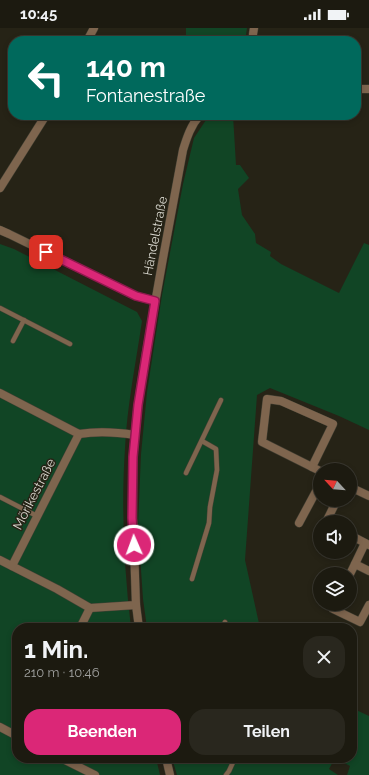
<!DOCTYPE html>
<html lang="de">
<head>
<meta charset="utf-8">
<style>
	body { margin:0; font-family:Raleway,sans-serif; background:#29271e; color:#f1f3f6; height:100vh; display:flex; flex-direction:column; font-size:15px; white-space:nowrap }
	* { box-sizing:border-box; margin:0 }
	p { font-size:13px; color:#a0a19f }
	.icon { flex:none; width:22px; height:22px; fill:none; stroke:currentColor; stroke-width:2; stroke-linecap:round; stroke-linejoin:round }
	.map { position:relative; flex:1; overflow:hidden }
	.details { position:absolute; left:12px; top:595px; width:345px; height:140px; display:flex; flex-direction:column; background:#1c1a10; border-radius:16px; box-shadow:0 2px 6px #0003,0 0 0 1px #3a3830 }
	.details>* { flex:none }
	.hud { position:absolute; left:8px; top:8px; width:353px; height:84px; border-radius:16px; box-shadow:0 2px 6px #0003,0 0 0 1px #3a3830; background:#00695c; color:#fff; overflow:hidden }
	.needle { width:26px; rotate:296deg }
	.controls { position:absolute; left:313px; top:435px; display:grid; gap:8px }
	.controls a { display:grid; place-items:center; width:44px; height:44px; border-radius:50%; background:#1c1a10; box-shadow:0 2px 6px #0003,0 0 0 1px #3a3830; font-size:20px }
	.pin { position:absolute; display:grid; place-items:center; width:34px; height:34px; color:#fff; margin:-17px; border-radius:8px; box-shadow:0 2px 6px #0006 }
	.me { position:absolute; width:44px; margin:-22px; rotate:358deg; stroke-linejoin:round; filter:drop-shadow(0 0 3px #0008) }
	.turn { display:flex; align-items:center; gap:14px; height:84px; padding:0 12px; font-size:18px }
	.turn .icon { width:52px; height:52px; stroke-width:2.5 }
	.turn b { display:block; font-size:28px; line-height:34px }
	.round { display:grid; place-items:center; flex:none; width:42px; height:42px; border-radius:16px; background:#29271e }
	.summary { display:flex; align-items:center; justify-content:space-between; height:68px; padding:0 12px }
	h1 { font-size:24px; font-weight:700; line-height:30px }
	.primary-button { display:flex; gap:8px; margin-top:auto; padding:8px 12px }
	.primary-button a { flex:1; height:46px; border-radius:16px; background:#db2777; color:#fff; font-size:16px; font-weight:700; line-height:46px; text-align:center }
	.primary-button a+a { background:#29271e; color:#f1f3f6 }
	.status { display:flex; justify-content:space-between; align-items:center; height:28px; padding:0 20px; background:#1c1a10; direction:ltr }
	.status svg { height:11px; fill:currentColor }
	.map>svg:first-child { display:block }
</style>
</head>
<body>
<div class="status"><b>10:45</b><svg viewBox="0 0 49 12"><path d="M0 12V9h3v3zM5 12V6h3v6zM10 12V3h3v9zM15 12V0h3v12zM26 1h20v11H26zM47 4h2v5h-2z"/></svg></div>
<div class="map">
<svg width="369" height="747" viewBox="0 0 369 747">
	<rect width="100%" height="100%" fill="#262316"/>
	<g fill="#114525">
		<path d="M186 0H247L245 13H186Z"/>
		<path d="M211 87H233L236 137H240L249 150 238 161 242 187 255 206 256 215 271 224 270 228 281 236 339 265 364 215 369 217V402L339 388 270 360 257 367 245 532 260 600H147L143 571 138 498 141 426 147 364 162 267 183 156 194 110 208 89Z"/>
		<path d="M0 216 14 221 137 284 142 293C136 334 127 378 125 420 121 480 124 540 131 600H17V730H156L160 747H0Z"/>
		<path d="M352 680 369 688V747H347L350 738 335 730 329 741 338 747H177L172 730H352Z"/>
	</g>
	<g fill="none" stroke-linecap="round" stroke-linejoin="round">
		<defs>
			<g id="lane">
				<path d="M0 280 70 316"/>
				<path d="M13 313 24 292"/>
				<path d="M186 445 221 372"/>
				<path d="M0 469 37 488"/>
				<path d="M192 551 209 495 210 479 217 442 216 421 202 413"/>
				<path d="M222 600 225 594"/>
				<path d="M226 747 229 743 235 730"/>
			</g>
			<g id="street">
				<path d="M87 13 94 0"/>
				<path d="M253 13V6L254 0"/>
				<path d="M356 61H369"/>
				<path d="M0 160 46 87"/>
				<path d="M0 202 9 206 136 268 155 273"/>
				<path d="M0 365 79 406C97 403 116 404 135 407"/>
				<path d="M267 371 281 373 333 396 312 439 262 414Z"/>
				<path d="M312 439 320 443"/>
				<path d="M350 459 369 468"/>
				<path d="M326 494 337 472"/>
				<path d="M299 495 320 456"/>
				<path d="M350 507 369 517"/>
				<path d="M0 532 57 561 90 580 136 577"/>
				<path d="M355 536 365 515"/>
				<path d="M12 538 79 406"/>
				<path d="M350 546 355 536 369 543"/>
				<path d="M335 576 333 581 360 594 369 577"/>
				<path d="M80 600 90 580"/>
				<path d="M139 600 136 577 133 490V429L138 377 146 326 163 230 183 122C187 109 191 97 200 87"/>
				<path d="M0 699 17 708"/>
				<path d="M61 730 95 747"/>
				<path d="M166 730 170 747"/>
			</g>
		</defs>
		<use href="#lane" stroke="#434034" stroke-width="5.5"/>
		<use href="#street" stroke="#434034" stroke-width="9"/>
		<use href="#lane" stroke="#7e654e" stroke-width="4.5"/>
		<use href="#street" stroke="#7e654e" stroke-width="8"/>
	</g>
	<g fill="none" stroke-linecap="round" stroke-linejoin="round">
		<defs>
			<path id="route" d="M46 224 136 268 155 273 138 377 133 429 132 490 134 517"/>
		</defs>
		<use href="#route" stroke="#8e194d" stroke-width="10"/>
		<use href="#route" stroke="#db2777" stroke-width="7"/>
	</g>
	<g text-anchor="middle" dominant-baseline="central" stroke-width="3" stroke-linejoin="round" paint-order="stroke">
		<g font-size="13" fill="#dad9d0" stroke="#262316">
			<text transform="translate(155 208) rotate(-79)">Händelstraße</text>
			<text transform="translate(34 466) rotate(-63)">Mörikestraße</text>
		</g>
	</g>
</svg>
<div class="controls">
<a><svg class="needle" viewBox="-14 -14 28 28"><path d="M0-13l5 13h-10z" fill="#e53935"/><path d="M0 13l5-13h-10z" fill="#a0a19f"/></svg></a>
<a><svg class="icon" aria-label="sound" viewBox="0 0 24 24"><path d="M4 9h4l5-4v14l-5-4H4zM17 9q2 3 0 6"/></svg></a>
<a><svg class="icon" aria-label="layers" viewBox="0 0 24 24"><path d="M12 4l9 5-9 5-9-5zM3 14l9 5 9-5"/></svg></a>
</div>
<div class="pin" style="left:46px;top:224px;background:#d93025"><svg class="icon" aria-label="arrive" viewBox="0 0 24 24"><path d="M6 21V4h12l-3 4 3 4H6"/></svg></div>
<svg class="me" style="left:134px;top:517px" viewBox="-20 -20 40 40"><circle r="17" fill="#db2777" stroke="#fff" stroke-width="3"/><path d="M0-11L8 9 0 5-8 9z" fill="#fff"/></svg>
<div class="hud">
<div class="turn"><svg class="icon" aria-label="left" viewBox="0 0 24 24"><path d="M17 20v-9H6M10 6l-5 5 5 5"/></svg><div><b>140 m</b>Fontanestraße</div></div>
</div>
<section class="details">
<div class="summary"><div><h1>1 Min.</h1><p>210 m · 10:46</p></div><a class="round"><svg class="icon" aria-label="close" viewBox="0 0 24 24"><path d="M6 6l12 12M18 6L6 18"/></svg></a></div>
<div class="primary-button"><a>Beenden</a><a>Teilen</a></div>
</section>
</div>
</body>
</html>
